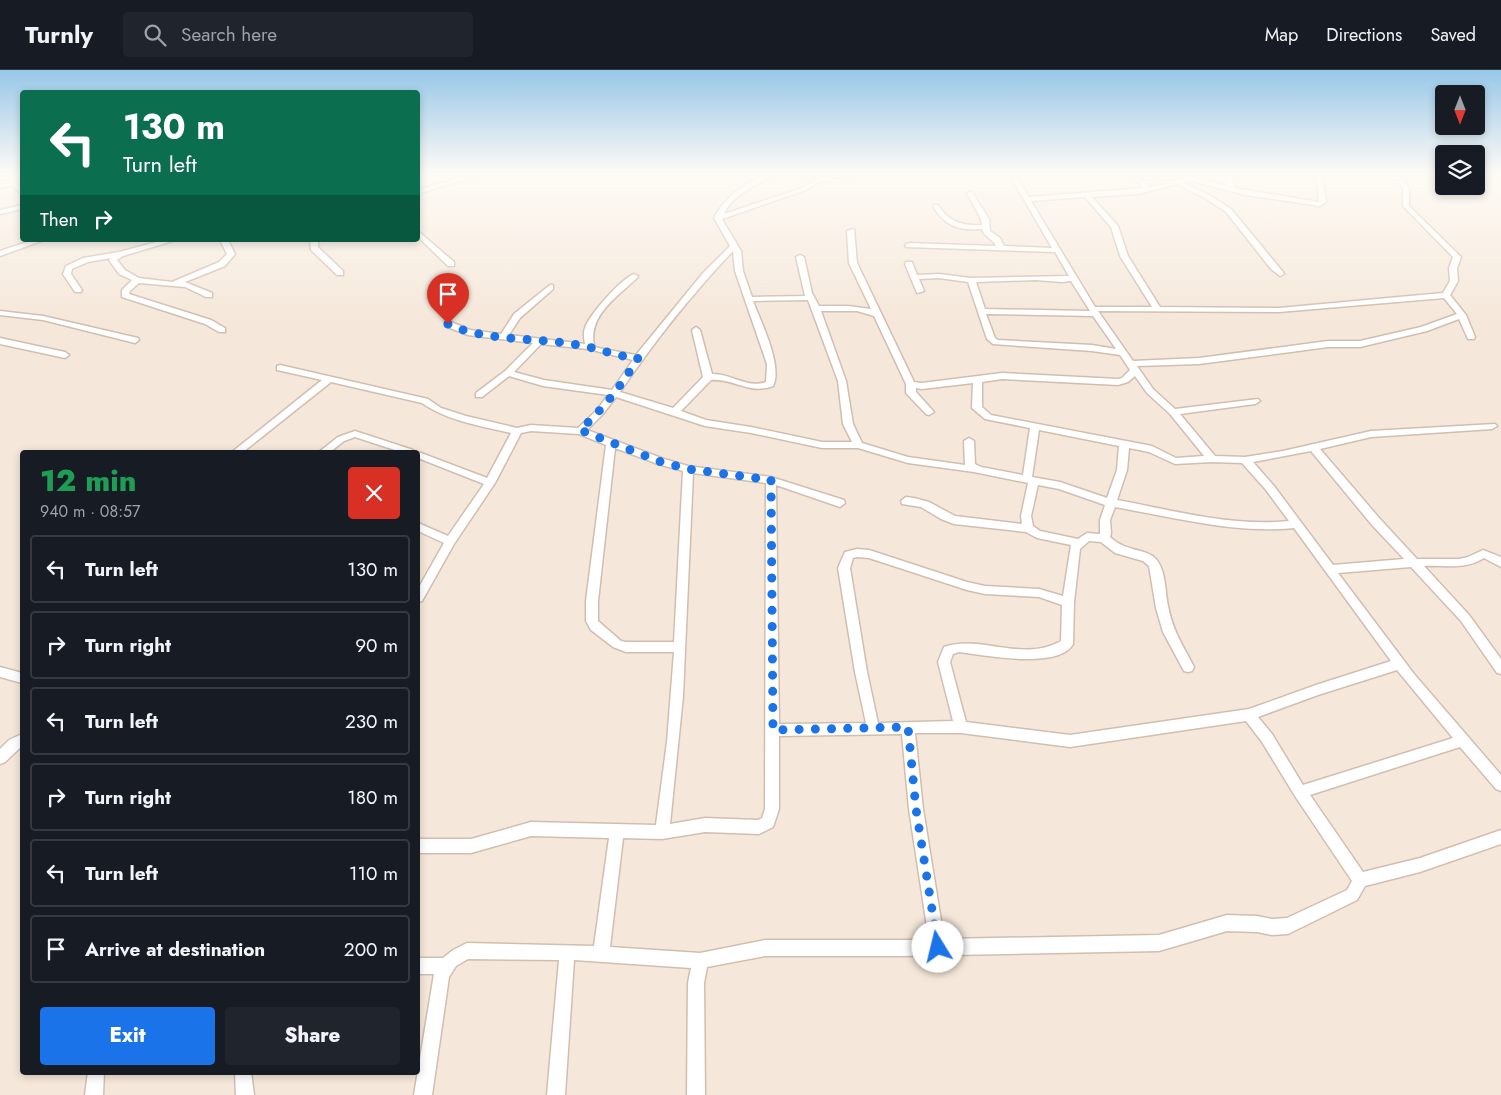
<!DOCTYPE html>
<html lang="en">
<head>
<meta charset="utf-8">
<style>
	body { margin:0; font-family:Jost,sans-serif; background:#20242c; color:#f1f3f6; height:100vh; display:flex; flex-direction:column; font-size:19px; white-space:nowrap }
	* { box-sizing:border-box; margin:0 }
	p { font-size:16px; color:#9ea1a6 }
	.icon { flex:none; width:28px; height:28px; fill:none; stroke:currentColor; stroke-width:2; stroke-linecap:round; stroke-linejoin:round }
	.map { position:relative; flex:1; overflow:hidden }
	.drawer { position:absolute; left:20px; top:380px; width:400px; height:625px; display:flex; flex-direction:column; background:#171b24; border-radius:5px; box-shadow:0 2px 8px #0003 }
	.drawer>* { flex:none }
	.hud { position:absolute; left:20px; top:20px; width:400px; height:152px; border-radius:5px; box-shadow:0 2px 8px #0003; background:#0b6e4f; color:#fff; overflow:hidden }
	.needle { width:32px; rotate:180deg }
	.fabs { position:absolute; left:1435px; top:15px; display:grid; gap:10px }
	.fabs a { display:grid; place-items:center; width:50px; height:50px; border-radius:5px; background:#171b24; box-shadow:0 2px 8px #0003; font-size:25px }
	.pin { position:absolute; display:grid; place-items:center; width:42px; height:42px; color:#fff; margin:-51px -21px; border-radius:50% 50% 50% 0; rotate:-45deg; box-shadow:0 0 5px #0007 }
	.pin .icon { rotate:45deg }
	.me { position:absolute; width:55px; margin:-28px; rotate:351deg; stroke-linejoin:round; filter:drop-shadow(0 0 4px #0008) }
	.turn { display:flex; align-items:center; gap:18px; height:105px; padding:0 20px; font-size:22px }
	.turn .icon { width:65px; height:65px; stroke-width:2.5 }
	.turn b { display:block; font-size:35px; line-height:42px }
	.then { display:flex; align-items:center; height:48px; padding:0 20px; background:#0003; gap:10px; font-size:19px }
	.round { display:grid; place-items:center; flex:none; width:52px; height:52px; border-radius:5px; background:#20242c }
	.head { display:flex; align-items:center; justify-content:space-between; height:85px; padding:0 20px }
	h1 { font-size:30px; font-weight:800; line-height:38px; color:#1e9e55 }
	.action { display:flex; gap:10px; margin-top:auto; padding:10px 20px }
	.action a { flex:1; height:58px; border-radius:5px; background:#1a73e8; color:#fff; font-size:20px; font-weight:800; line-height:58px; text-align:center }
	.action a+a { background:#20242c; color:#f1f3f6 }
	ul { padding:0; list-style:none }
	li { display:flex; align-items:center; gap:15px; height:68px; margin:0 10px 8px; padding:0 10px; border:2px solid #363941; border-radius:5px }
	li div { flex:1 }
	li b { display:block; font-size:19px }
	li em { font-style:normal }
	header { display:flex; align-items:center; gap:30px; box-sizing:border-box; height:70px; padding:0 25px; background:#171b24; border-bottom:1px solid #363941 }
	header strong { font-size:24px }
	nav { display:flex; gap:28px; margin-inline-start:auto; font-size:18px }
	.search { width:350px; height:45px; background:#20242c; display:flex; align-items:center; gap:12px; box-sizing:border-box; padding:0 18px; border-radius:5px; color:#9ea1a6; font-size:19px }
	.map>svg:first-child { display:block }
</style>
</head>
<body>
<header>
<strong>Turnly</strong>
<div class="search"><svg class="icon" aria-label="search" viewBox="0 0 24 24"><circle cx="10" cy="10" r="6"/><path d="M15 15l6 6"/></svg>Search here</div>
<nav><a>Map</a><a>Directions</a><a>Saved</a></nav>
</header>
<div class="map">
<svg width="1501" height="1025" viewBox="0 0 1501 1025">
	<rect width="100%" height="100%" fill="#fdf6ec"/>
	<path fill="#f5e8da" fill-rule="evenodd" d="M0 104H22V170H418V104H1444V116H1476V104H1501V1025H0ZM22 382H418V1002H22Z"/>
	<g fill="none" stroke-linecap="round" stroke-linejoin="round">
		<defs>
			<g id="street">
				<path d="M15 104H21L17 113 22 118V124L20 123 12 115 0 118V114L11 112Z"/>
				<path d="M472 104H480L418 124V120Z"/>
				<path d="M765 104H772C756 118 734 122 724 144L802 118 817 108 845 104H859L821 111 806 120 722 149 741 181 743 201 752 227 805 226 796 187 800 185 804 187 812 223 819 236H848L871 239 849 193 847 161 854 159 857 193 914 312 922 313 1002 303 1118 309 1122 308 1130 300 1120 285 1092 281 993 274 987 269 968 212 939 208 919 209 924 221 917 223 905 194 906 192H912L917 205 939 204 971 208 1069 206 1055 182 906 177 905 175 909 173 996 176C993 169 983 166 982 159 960 161 944 156 933 136L934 135H938C949 152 962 156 982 155L981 149 967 123 972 122 989 149 990 161 1000 168 1004 176 1052 178 1009 104H1015L1029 127 1144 118 1129 104H1135L1151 117 1191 107 1228 116 1226 104H1232L1235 118 1319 132 1316 104H1322L1326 132 1320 136 1246 125 1191 111 1184 113 1209 125 1231 139 1283 202 1284 204 1280 206 1271 199 1226 142 1205 128 1177 114 1138 124 1092 127 1118 156 1128 186 1160 237 1279 238 1443 223 1450 211 1449 198 1453 187 1403 136V118L1392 104H1398L1409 118V136L1461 187 1457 198 1458 211 1450 225 1466 245 1475 267 1474 269H1468L1459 249 1427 261 1360 277H1328L1199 294 1137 296 1153 319 1175 339 1258 329 1260 331 1255 334 1180 344 1215 386 1245 387 1283 381 1371 361 1495 354 1497 356 1492 359 1371 367 1320 379 1380 449 1417 489H1459L1468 487 1483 480 1501 487V497L1484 488C1465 500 1446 495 1424 496L1469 545 1501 589V604L1497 603 1461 551 1411 497 1338 503 1414 604 1501 705V721L1496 719 1460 677 1310 725 1363 802 1420 788 1501 760V774L1420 802 1365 816 1357 830 1288 864 1272 865 1257 862 1227 861 1159 881 900 886H765L707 897 704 913 705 1025H687L688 913 691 898 574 890 565 1025H547L559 890 468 889 456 896 449 907 432 1025H414L434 904H418V888H443L453 880 467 873 594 876 609 768 531 766 471 783H418V769H471L531 752 656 755 667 672 674 582H626L613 577 591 560 586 551V531L606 375 579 364 531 361 521 363 495 413 454 474 422 531 418 532V519L444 473 418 461V453L448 466 484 414 418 388V382H415L421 383 487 408 511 363C481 356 448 351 422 333L331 312 243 382H232L322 310 277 300V296L280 295 428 329 441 338 466 346 517 358 531 355 578 358 597 340 608 325 543 316 509 306 482 327H476V323L505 301 533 273 468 265 445 256V252H451L470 260 501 264 514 244 550 215H553V219L520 248 509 265 585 274C584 269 583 263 585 258 589 245 621 209 634 204L638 206 637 208C617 227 588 245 594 276L598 278 636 285 703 203 730 176 714 148C726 126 743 115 765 104ZM1085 127 1111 157 1120 186 1152 237H1095L1031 131ZM733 181 735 201 767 294 766 312C748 319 730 303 712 304L700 260 696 257 692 260 703 307 673 338 620 322C654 272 691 225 733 181ZM1036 210 1062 212 1071 211 1090 241 985 239 976 212ZM1444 228 1457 244 1421 257 1360 271H1328L1199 288 1133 291 1098 241 1279 242ZM808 230 838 311 843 354 852 372H822L751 357 706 350 681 341 711 310C734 308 748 325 773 316 783 296 761 252 753 231ZM821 241H857L874 246 906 314V323L926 344 929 345 934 342 916 322V318L922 319 973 313 972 338 985 349 1030 358 1023 405 981 397 975 394 974 371 969 368 964 371 965 395 908 387 862 373 853 354 846 311ZM986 244 1093 246 1116 279 1092 275 998 270 995 268ZM541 274 588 279 633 290 612 320 544 310 514 302ZM1135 306 1147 323 1170 344 1204 386 1176 388 1152 376 991 345 982 337V312L1002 309 1118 315 1128 312ZM616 327 705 356 751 363 822 378H858L908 393 974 402 1028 413 1021 446 1022 454 955 446 929 432 914 428 906 427 901 431 902 434 921 437 941 449 954 454 1026 462 1037 468 1071 475 1063 526 1039 519 985 516 967 512 869 480 857 479 845 482 838 498 855 602 866 653 779 654 776 415 840 437 845 433 844 430 771 407 688 396 664 389 587 360 603 344ZM1039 360 1119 376 1117 400 1107 428 1060 412 1032 407ZM615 378 658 394 683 401 674 572H626L621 571 598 551V531ZM1129 378 1149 382 1175 394 1212 392 1242 393 1266 420 1289 451C1232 457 1172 440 1117 430L1127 400ZM1311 381 1372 455 1404 489 1333 495 1274 416 1253 392ZM693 403 766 413 765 739 762 748 758 750 705 748 670 754 683 626ZM1038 415 1059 419 1105 435 1100 450V464L1087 463 1078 469 1040 461 1033 456 1031 446ZM1115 437C1173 447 1234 464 1294 458L1391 591 1316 615 1249 639 1070 665 966 652 950 592 953 584 959 582C983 585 1059 600 1073 574L1074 532 1080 479 1089 471 1101 472 1115 483 1143 491 1149 496 1156 538 1163 562 1184 601 1188 602 1192 601 1194 597C1183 575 1173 562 1168 536 1165 522 1166 499 1155 488 1144 478 1126 482 1110 467L1111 463 1110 450ZM857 487 869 488 967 520 985 524 1039 527 1062 535 1061 571C1022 593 981 564 944 577L938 592 953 651 878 653 867 602 850 498 853 488ZM1397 600 1453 668 1303 715 1272 664 1258 647 1318 625ZM1246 651 1262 672 1295 726 1352 811 1347 820 1287 848 1272 849 1257 846 1227 845 1159 865 944 869 923 739 915 663H961L1070 677ZM902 664 909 739 929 870H765L700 883 610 877 623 768 662 769 705 762 759 764 773 757 779 739V666Z"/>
				<path d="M22 135V139L0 144V140Z"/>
				<path d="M418 161 454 192V196H448L418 167Z"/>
				<path d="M33 170H44L0 186V181Z"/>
				<path d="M164 170H176L123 186 117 190 125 200 139 208 172 212 219 192 227 184 220 170H228L235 184 225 196 185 212 212 223V227H206L185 217 139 213 130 221 129 224 211 250 225 258V262H219L205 254 122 227V220L132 210 119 204 109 190 111 188 88 192 72 199 71 204 82 220 81 222H75L63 204 66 196 83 188 119 182Z"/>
				<path d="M310 170H318V177L343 201V205H337L311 180Z"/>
				<path d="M0 241 43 246 138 268 139 270 135 273 43 250 0 245Z"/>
				<path d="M0 268 65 282 69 285 65 288 0 274Z"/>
				<path d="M355 361 413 380 415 382H401L355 367 344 371 330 382H319L338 367Z"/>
				<path d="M0 597 22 603V613L0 607Z"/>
				<path d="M22 664V676L5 692 0 694V679L9 670Z"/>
				<path d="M88 1002H104L103 1025H85Z"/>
				<path d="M235 1002H251L254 1025H236Z"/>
			</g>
		</defs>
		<use href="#street" stroke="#d1beb0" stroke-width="3"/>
		<use href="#street" fill="#fff" fill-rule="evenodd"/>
	</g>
	<linearGradient id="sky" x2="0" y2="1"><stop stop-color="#97c7e8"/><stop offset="0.42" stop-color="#fefbf6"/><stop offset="1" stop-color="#fefbf6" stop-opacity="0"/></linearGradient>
	<rect width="1501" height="247" fill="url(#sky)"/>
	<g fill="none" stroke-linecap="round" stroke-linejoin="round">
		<path stroke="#1a73e8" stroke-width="9" stroke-dasharray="0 16.2" d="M448 254C485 272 538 267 578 275 599 278 617 287 638 288 622 315 603 339 580 360L661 392 688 399 771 410 773 660 908 657 916 739 938 877"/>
	</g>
</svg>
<div class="fabs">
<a><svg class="needle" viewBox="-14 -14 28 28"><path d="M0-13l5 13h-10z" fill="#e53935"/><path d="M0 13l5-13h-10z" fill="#9ea1a6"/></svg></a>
<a><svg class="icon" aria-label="layers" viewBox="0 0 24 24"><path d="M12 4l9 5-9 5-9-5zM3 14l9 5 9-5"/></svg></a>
</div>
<div class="pin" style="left:448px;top:254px;background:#d93025"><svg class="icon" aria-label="arrive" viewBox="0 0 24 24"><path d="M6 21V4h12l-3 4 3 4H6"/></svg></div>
<svg class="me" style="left:938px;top:877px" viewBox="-20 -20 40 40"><circle r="19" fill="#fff"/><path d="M0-13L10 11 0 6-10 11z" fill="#1a73e8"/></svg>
<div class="hud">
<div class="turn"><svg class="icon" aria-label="left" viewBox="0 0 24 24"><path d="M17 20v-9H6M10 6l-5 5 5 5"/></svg><div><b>130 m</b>Turn left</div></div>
<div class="then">Then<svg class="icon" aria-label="right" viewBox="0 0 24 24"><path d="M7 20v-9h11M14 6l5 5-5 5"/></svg></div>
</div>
<section class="drawer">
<div class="head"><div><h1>12 min</h1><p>940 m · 08:57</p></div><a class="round" style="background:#d93025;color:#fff"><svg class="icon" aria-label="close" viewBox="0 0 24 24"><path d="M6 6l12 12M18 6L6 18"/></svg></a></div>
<ul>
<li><svg class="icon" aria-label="left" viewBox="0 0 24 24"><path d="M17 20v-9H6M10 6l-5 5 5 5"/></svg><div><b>Turn left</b></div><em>130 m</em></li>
<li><svg class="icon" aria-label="right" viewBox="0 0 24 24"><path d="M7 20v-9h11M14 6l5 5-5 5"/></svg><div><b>Turn right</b></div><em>90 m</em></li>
<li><svg class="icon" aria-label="left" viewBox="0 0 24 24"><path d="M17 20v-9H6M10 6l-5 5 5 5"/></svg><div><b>Turn left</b></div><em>230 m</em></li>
<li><svg class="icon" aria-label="right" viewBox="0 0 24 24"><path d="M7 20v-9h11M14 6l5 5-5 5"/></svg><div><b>Turn right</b></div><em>180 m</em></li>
<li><svg class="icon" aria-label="left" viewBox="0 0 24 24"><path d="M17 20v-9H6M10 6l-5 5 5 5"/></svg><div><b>Turn left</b></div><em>110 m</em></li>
<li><svg class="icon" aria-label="arrive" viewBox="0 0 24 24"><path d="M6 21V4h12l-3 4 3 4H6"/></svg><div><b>Arrive at destination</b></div><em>200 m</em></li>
</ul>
<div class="action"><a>Exit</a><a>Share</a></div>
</section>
</div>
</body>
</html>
